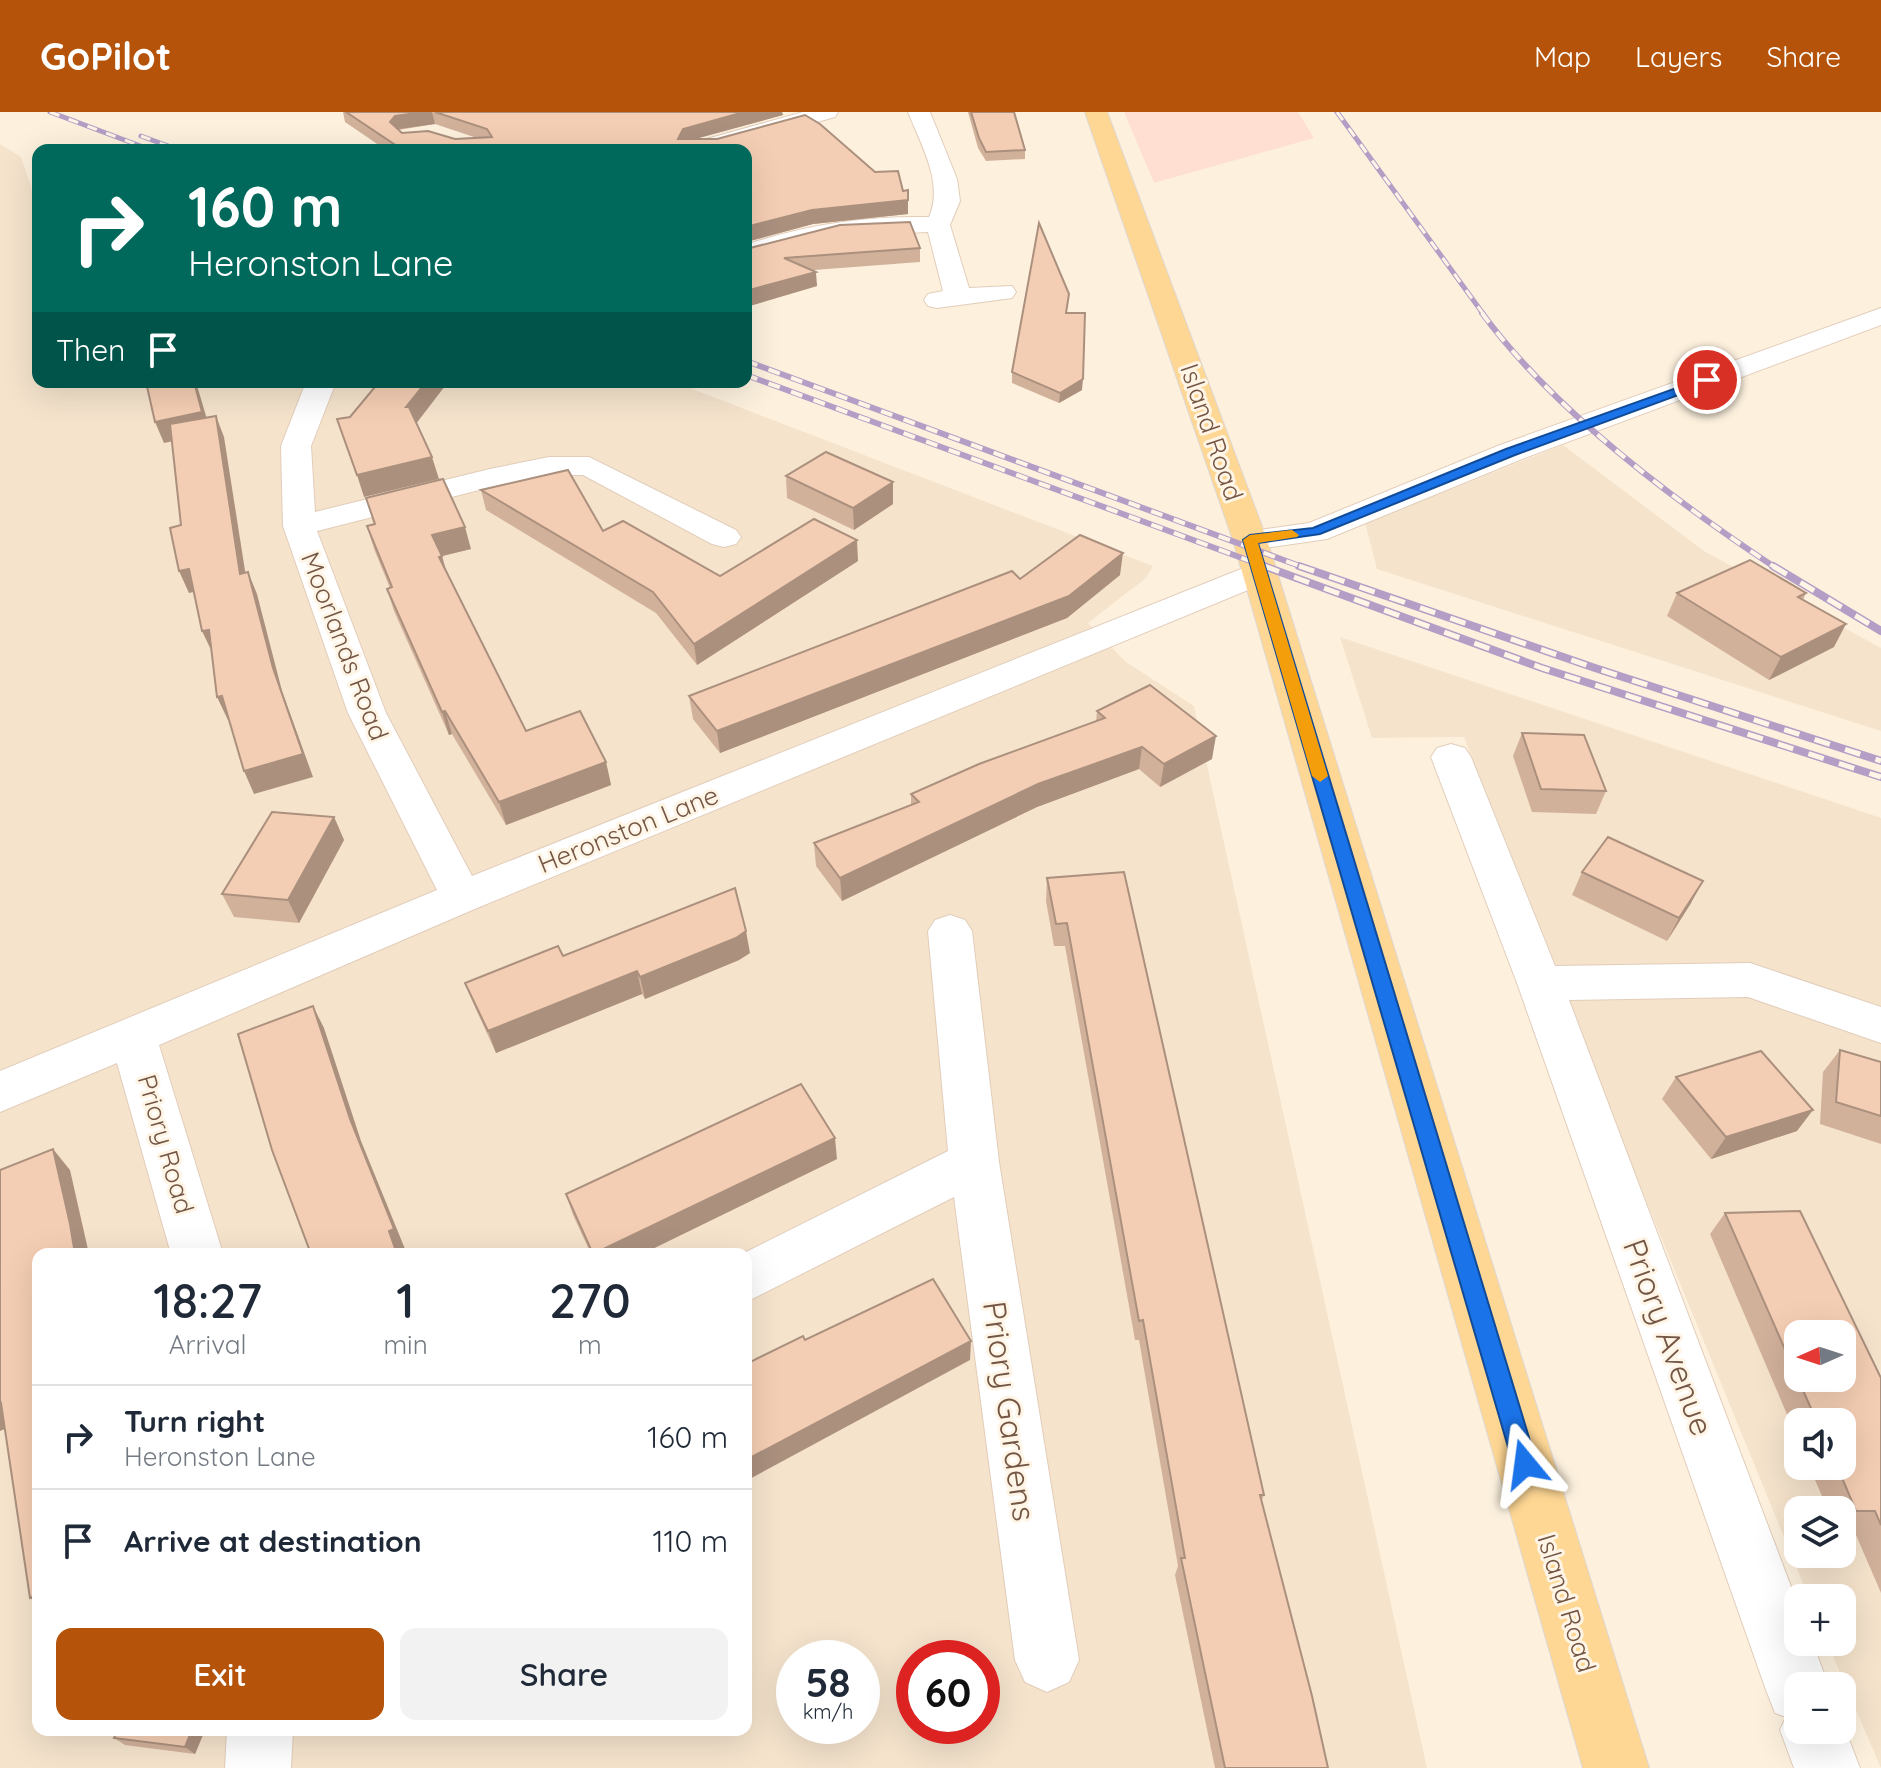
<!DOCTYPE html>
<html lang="en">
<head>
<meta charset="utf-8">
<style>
	body { margin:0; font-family:Quicksand,sans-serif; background:#f2f2f3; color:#1f2937; height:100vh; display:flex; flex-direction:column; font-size:30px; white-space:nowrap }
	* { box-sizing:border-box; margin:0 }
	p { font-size:26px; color:#747a83 }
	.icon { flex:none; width:44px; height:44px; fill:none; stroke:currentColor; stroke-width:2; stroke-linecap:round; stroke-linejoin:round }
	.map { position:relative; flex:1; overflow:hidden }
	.panel { position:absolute; left:32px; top:1136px; width:720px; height:488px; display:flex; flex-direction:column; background:#fff; border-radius:16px; box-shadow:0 8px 32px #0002 }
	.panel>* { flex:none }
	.top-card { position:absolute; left:32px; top:32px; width:720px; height:244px; border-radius:16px; box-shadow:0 8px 32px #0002; background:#00695c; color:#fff; overflow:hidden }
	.needle { width:52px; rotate:267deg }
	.buttons { position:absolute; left:1784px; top:1208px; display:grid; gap:16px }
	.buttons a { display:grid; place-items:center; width:72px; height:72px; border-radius:16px; background:#fff; box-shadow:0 8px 32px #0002; font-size:40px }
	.speed { position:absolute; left:776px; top:1528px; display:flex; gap:16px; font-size:40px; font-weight:700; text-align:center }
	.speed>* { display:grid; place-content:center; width:104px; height:104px; border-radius:50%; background:#fff; box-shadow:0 8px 32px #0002; line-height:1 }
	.speed small { font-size:20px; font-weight:400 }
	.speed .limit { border:12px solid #d22; background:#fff; color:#111 }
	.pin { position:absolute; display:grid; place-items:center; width:68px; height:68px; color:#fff; margin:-34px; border:4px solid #fff; border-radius:50%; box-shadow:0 2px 8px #0007 }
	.me { position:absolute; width:88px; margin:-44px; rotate:344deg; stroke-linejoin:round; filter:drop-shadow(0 0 6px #0008) }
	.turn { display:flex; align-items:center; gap:28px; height:168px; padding:0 24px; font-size:36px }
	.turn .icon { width:104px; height:104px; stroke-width:2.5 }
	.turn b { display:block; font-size:56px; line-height:68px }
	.then { display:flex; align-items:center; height:76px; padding:0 24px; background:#0003; gap:16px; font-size:30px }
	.eta { display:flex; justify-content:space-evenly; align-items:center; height:136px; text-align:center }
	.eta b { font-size:48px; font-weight:600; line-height:56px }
	.action { display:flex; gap:16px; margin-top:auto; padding:16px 24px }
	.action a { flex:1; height:92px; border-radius:16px; background:#b45309; color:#fff; font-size:32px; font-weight:600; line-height:92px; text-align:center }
	.action a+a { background:#f2f2f3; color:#1f2937 }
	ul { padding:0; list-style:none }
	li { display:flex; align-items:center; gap:24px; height:104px; padding:0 24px; border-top:2px solid #e0e1e3 }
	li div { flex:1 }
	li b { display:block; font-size:30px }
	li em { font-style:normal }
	header { display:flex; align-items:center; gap:48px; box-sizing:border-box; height:112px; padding:0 40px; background:#b45309; color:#fff }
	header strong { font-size:38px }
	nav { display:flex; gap:44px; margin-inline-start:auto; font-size:28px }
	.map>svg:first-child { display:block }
</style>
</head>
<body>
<header>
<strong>GoPilot</strong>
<nav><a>Map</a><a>Layers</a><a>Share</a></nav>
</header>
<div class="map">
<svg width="1881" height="1656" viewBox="0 0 1881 1656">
	<rect width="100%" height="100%" fill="#fdf1de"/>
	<g fill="#f5e3cc" fill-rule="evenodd">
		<path d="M0 32 21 45 31 75 38 112V270H674L1153 454 1146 466 1088 511 1126 550 1194 594 1427 1656H0ZM38 1142H746V1618H38ZM794 1546H862V1614H794ZM914 1546H982V1614H914Z"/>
		<path d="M1563 333 1704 439 1881 536V619L1377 457 1365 411Z"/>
		<path d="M1340 525 1881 706V1656L1827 1530H1842V1486H1809L1577 920 1464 625 1372 626ZM1798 1222H1842V1266H1798ZM1798 1310H1842V1354H1798ZM1798 1398H1842V1442H1798Z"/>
	</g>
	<path fill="#ffdfd1" d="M1124 0H1298L1314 26 1154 71Z"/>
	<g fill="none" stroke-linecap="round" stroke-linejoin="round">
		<defs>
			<g id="minor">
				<path d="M803 0H838L835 5 718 38H682L685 33Z"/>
				<path d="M908 0H930L957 67 960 89 950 113 969 176 1012 174 1016 180 1012 186 937 196 928 194 924 188 928 182 943 179 928 120 840 124 746 150V133C806 112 866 104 929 105 944 71 921 33 908 0Z"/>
				<path d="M1881 196V213L1522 347 1327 427 1250 438 1238 435 1233 428 1238 421 1309 411 1500 333Z"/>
				<path d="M306 270H336L311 334 315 400 490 357 549 345H589L736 418 741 425 736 432 724 435 712 432 583 363H549L491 375 317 419 386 601 472 764 1246 455 1258 452 1270 455 1275 462 1270 469 477 796 159 933 223 1142H171L117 951 0 1000V959L437 778 348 601 283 414 281 334Z"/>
				<path d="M1451 632 1465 636 1471 645 1555 854 1750 851 1881 895V931L1748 885 1569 888 1798 1493V1530H1812L1829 1574H1798V1618H1842V1609L1860 1656H1794L1780 1618 1786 1605 1775 1601 1766 1578 1517 871 1431 645 1437 636Z"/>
				<path d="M950 803 965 808 972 819 999 1050 1079 1548 1069 1570 1047 1580 1025 1570 1015 1548 954 1085 746 1190V1142H742L948 1039 928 819 935 808Z"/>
				<path d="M227 1618H293L291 1656H225Z"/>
			</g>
			<path id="primary" d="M1085 0H1107L1267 428 1649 1656H1583L1233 428Z"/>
		</defs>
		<use href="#minor" stroke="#e2cdba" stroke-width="2"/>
		<use href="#primary" stroke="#ded6d2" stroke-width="2"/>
		<use href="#minor" fill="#fff" fill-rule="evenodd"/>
		<use href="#primary" fill="#ffd794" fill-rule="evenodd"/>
		<defs>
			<g id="rail-far2">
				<path d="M50 0 151 38"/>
				<path d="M1337 0 1484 203"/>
				<path d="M141 24 179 38"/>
			</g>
			<g id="rail-far1">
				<path d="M1482 201C1553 298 1676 390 1776 456"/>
				<path d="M746 249 1305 456"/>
				<path d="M746 263 1269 456"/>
			</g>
			<g id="rail">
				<path d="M1264 454 1542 556 1881 665"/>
				<path d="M1299 454 1595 556 1881 649"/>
				<path d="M1773 454 1881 519"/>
			</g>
		</defs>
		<use href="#rail-far2" stroke="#b49ec6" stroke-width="5"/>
		<use href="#rail-far1" stroke="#b49ec6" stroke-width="6"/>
		<use href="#rail" stroke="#b49ec6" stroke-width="8"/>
		<use href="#rail-far2" stroke="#fff5e6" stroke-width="3" stroke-dasharray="10" stroke-linecap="butt"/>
		<use href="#rail-far1" stroke="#fff5e6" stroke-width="4" stroke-dasharray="12" stroke-linecap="butt"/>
		<use href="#rail" stroke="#fff5e6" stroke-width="5" stroke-dasharray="16" stroke-linecap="butt"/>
	</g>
	<g fill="#d2b19b" fill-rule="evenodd">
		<path d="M343 0H782L783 3 695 27H717L805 3 820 12 875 60 898 59 903 79 908 78V102L813 112 746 130V38H386L345 10ZM435 12 477 26 455 27 428 19 402 21 398 18Z"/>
		<path d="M968 0H1014L1025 38V47L986 49 978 36Z"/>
		<path d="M920 136V150L814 158 817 174 746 195V137Z"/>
		<path d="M1067 201 1082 278 1059 291 1012 271V260Z"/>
		<path d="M786 364 893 392 854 418 787 386Z"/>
		<path d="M481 378 603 419 720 464 858 449 697 553 656 501 486 398Z"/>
		<path d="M366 386 471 437 442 444 446 459 526 619 606 650 611 673 506 713 452 622 449 623 394 499 387 477 390 476 374 437 367 414 374 413Z"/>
		<path d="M1120 463 1067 506 720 641 693 607 689 584 1020 467Z"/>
		<path d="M1677 481H1806L1803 488 1834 535 1769 568 1667 504Z"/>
		<path d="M1097 599 1212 647 1160 675 1139 657 1037 695 842 789 816 754 814 731 911 693V682L1096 609Z"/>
		<path d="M1522 621 1606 679 1596 702 1532 700 1513 644Z"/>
		<path d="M334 705 344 728 299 811 234 805 222 782Z"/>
		<path d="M1124 760 1264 1383 1261 1390 1328 1656H1215L1175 1463 1178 1454 1139 1228H1135L1065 834H1054L1046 789 1047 766Z"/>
		<path d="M1582 760 1691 791 1667 829 1572 783Z"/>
		<path d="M750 841 739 848 645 887 642 882 496 941 474 893 465 871 563 844Z"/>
		<path d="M1840 938 1881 950V1032L1820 1012 1823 960Z"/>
		<path d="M1676 965 1797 1019 1711 1047 1662 987Z"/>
		<path d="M837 1047 642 1142H591L573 1103 566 1082Z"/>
		<path d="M1725 1101 1881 1266V1481L1853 1416H1842V1398H1828L1809 1354H1842V1310H1798V1328L1710 1122Z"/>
		<path d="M118 1618H205L195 1642 125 1633 114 1626Z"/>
	</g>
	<g fill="#ab907e">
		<path d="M424 0H432L435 12 399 17 393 23 390 10 395 4Z"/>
		<path d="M744 0H782L783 3 684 30 678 27 683 17Z"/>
		<path d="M908 88V102L813 112 746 130V115L812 98Z"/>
		<path d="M816 160 817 174 746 195V179Z"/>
		<path d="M1083 267 1082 278 1059 291 1060 281Z"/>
		<path d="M194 270H196L211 321 164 331 155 310Z"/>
		<path d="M426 270H444L445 274 412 317 406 295Z"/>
		<path d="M216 304 224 325 249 484 240 462Z"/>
		<path d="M432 345 439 367 364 385 357 363Z"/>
		<path d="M893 370V392L854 418 853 396Z"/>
		<path d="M465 415 471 437 442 444 448 466 445 467 432 423Z"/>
		<path d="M857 428 858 449 697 553 694 532Z"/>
		<path d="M1123 441 1120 463 1067 506 720 641 717 619Z"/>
		<path d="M189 457 198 479 189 481 179 459Z"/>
		<path d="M248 460 257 482 282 579 313 665 254 682 244 659 273 556Z"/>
		<path d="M1846 512 1834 535 1769 568 1781 545Z"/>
		<path d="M209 518 213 542 202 519Z"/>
		<path d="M222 584 232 607 228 608 217 585Z"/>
		<path d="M445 599 452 622 449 623 442 600Z"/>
		<path d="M1216 624 1212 647 1160 675 1164 652Z"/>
		<path d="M1142 635 1139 657 1037 695 842 789 840 766 1038 672Z"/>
		<path d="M606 650 611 673 506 713 499 690Z"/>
		<path d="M334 705 344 728 299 811 288 788Z"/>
		<path d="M1703 769 1691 791 1667 829 1679 806Z"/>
		<path d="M746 819 750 841 739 848 645 887 640 865Z"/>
		<path d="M637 859 642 882 496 941 488 919Z"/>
		<path d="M313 894 324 916 361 1029 405 1137 400 1140 401 1142H397L350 1007Z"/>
		<path d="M1813 998 1797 1019 1711 1047 1726 1025Z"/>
		<path d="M835 1026 837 1047 642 1142H594Z"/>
		<path d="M53 1037 70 1058 89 1142H75Z"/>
		<path d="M971 1229 970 1248 746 1369V1348Z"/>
		<path d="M1 1291 22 1310 0 1319V1292Z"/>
		<path d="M38 1482V1492L30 1486Z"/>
		<path d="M192 1618H205L195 1642 185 1635Z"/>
	</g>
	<g fill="#f4ceb4" stroke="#ab907e" stroke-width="2" fill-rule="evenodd">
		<path d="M346 0H424L395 4 390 10 402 21 428 19 455 27 492 25 487 17 435 0H744L683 17 678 27H717L805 3 820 12 875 60 898 59 903 79 908 78V88L812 98 746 115V38H403Z"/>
		<path d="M971 0H1014L1025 38 986 40 979 26Z"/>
		<path d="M910 110 920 136 784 146 816 160 746 179V137L840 113Z"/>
		<path d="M1039 111 1069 182 1066 201H1085L1083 267 1060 281 1012 260Z"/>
		<path d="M146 270H194L202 300 155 310Z"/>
		<path d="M379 270H426L406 295H409L432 345 357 363 337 307 350 305Z"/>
		<path d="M216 304 240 462 248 460 273 556 303 642 244 659 222 584 217 585 209 518 202 519 189 457 179 459 170 416 181 413 170 312Z"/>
		<path d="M826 340 893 370 853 396 786 364Z"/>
		<path d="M568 358 603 419 623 409 720 464 814 407 857 428 694 532 653 480 481 378Z"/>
		<path d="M443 367 465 415 432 423 442 444 439 445 526 619 580 599 606 650 499 690 445 599 442 600 387 477 392 475 367 414 375 412 366 386Z"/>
		<path d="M1080 423 1123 441 1069 484 717 619 689 584 1012 459 1020 467Z"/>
		<path d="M1750 448 1806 481 1798 485 1846 512 1781 545 1677 481Z"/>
		<path d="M1150 573 1216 624 1164 652 1142 635 1038 672 840 766 814 731 919 690 911 682 979 652 1105 606 1097 599Z"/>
		<path d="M1522 621 1584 623 1606 679 1541 677Z"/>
		<path d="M272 700 334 705 288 788 222 782Z"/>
		<path d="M1608 725 1703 769 1679 806 1582 760Z"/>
		<path d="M1124 760 1264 1383H1260L1312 1584 1328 1656H1225L1181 1446H1185L1143 1208 1139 1209 1067 811 1056 812 1047 766Z"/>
		<path d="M735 776 746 819 736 826 640 865 637 859 488 919 465 871 558 834 563 844Z"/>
		<path d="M313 894 350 1007 394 1117 389 1119 397 1142H311L272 1038 238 922Z"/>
		<path d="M1840 938 1881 950V1004L1836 990Z"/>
		<path d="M1761 939 1813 998 1726 1025 1676 965Z"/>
		<path d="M801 972 835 1026 593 1142 566 1082Z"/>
		<path d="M53 1037 70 1112 75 1142H38V1482L30 1486 1 1291 0 1292V1058Z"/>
		<path d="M1800 1099 1881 1266V1413L1875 1399H1856L1837 1354H1842V1310H1817L1725 1101ZM1798 1222H1842V1266H1798Z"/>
		<path d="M933 1167 971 1229 746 1348V1252L803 1224 805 1228Z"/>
		<path d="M118 1618H192L185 1635 114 1626Z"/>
	</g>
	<path fill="#1a73e8" stroke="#114b97" stroke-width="2" d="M1707 265 1713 268 1711 271 1515 343 1320 422 1258 431 1537 1352 1534 1361 1525 1364 1517 1361 1513 1352 1243 428 1250 423 1313 416 1506 337Z"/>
	<path fill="#f59e0b" d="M1292 418 1299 423 1297 425 1258 431 1328 664 1320 670 1312 664 1243 428 1250 423Z"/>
	<g text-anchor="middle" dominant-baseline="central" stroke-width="6" stroke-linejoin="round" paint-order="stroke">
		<g font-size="26" fill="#745645" stroke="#fff5e6">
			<text transform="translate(1212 320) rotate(71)">Island Road</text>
			<text transform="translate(345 534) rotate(69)">Moorlands Road</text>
			<text transform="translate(628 717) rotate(-22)">Heronston Lane</text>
			<text transform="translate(166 1032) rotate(74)">Priory Road</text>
			<text transform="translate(1567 1491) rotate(73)">Island Road</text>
		</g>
		<g font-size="32" fill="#745645" stroke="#fff5e6">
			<text transform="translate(1669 1225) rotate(70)">Priory Avenue</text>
			<text transform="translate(1010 1299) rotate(82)">Priory Gardens</text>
		</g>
	</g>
</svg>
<div class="buttons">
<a><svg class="needle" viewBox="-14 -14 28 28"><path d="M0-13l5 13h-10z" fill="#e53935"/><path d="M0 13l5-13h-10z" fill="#747a83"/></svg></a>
<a><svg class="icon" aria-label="sound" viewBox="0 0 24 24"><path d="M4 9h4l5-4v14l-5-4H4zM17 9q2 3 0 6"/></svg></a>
<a><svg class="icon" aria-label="layers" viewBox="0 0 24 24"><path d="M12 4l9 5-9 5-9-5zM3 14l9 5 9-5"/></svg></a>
<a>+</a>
<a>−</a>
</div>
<div class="speed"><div>58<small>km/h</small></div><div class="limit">60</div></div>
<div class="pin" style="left:1707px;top:268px;background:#d93025"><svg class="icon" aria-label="arrive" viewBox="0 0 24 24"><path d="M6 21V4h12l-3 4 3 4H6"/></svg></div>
<svg class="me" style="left:1525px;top:1352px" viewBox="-20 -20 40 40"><path d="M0-17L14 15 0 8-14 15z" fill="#1a73e8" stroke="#fff" stroke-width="4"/></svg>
<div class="top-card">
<div class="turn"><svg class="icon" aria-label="right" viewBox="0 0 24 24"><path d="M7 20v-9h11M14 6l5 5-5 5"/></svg><div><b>160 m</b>Heronston Lane</div></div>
<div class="then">Then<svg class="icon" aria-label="arrive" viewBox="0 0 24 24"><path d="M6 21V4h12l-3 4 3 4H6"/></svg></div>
</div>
<section class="panel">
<div class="eta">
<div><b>18:27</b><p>Arrival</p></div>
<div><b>1</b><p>min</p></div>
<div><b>270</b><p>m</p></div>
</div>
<ul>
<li><svg class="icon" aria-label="right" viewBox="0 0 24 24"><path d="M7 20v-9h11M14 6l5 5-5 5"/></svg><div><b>Turn right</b><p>Heronston Lane</p></div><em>160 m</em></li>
<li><svg class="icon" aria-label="arrive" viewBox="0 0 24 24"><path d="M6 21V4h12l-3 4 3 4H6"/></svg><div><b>Arrive at destination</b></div><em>110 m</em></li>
</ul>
<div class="action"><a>Exit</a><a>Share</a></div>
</section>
</div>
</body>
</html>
